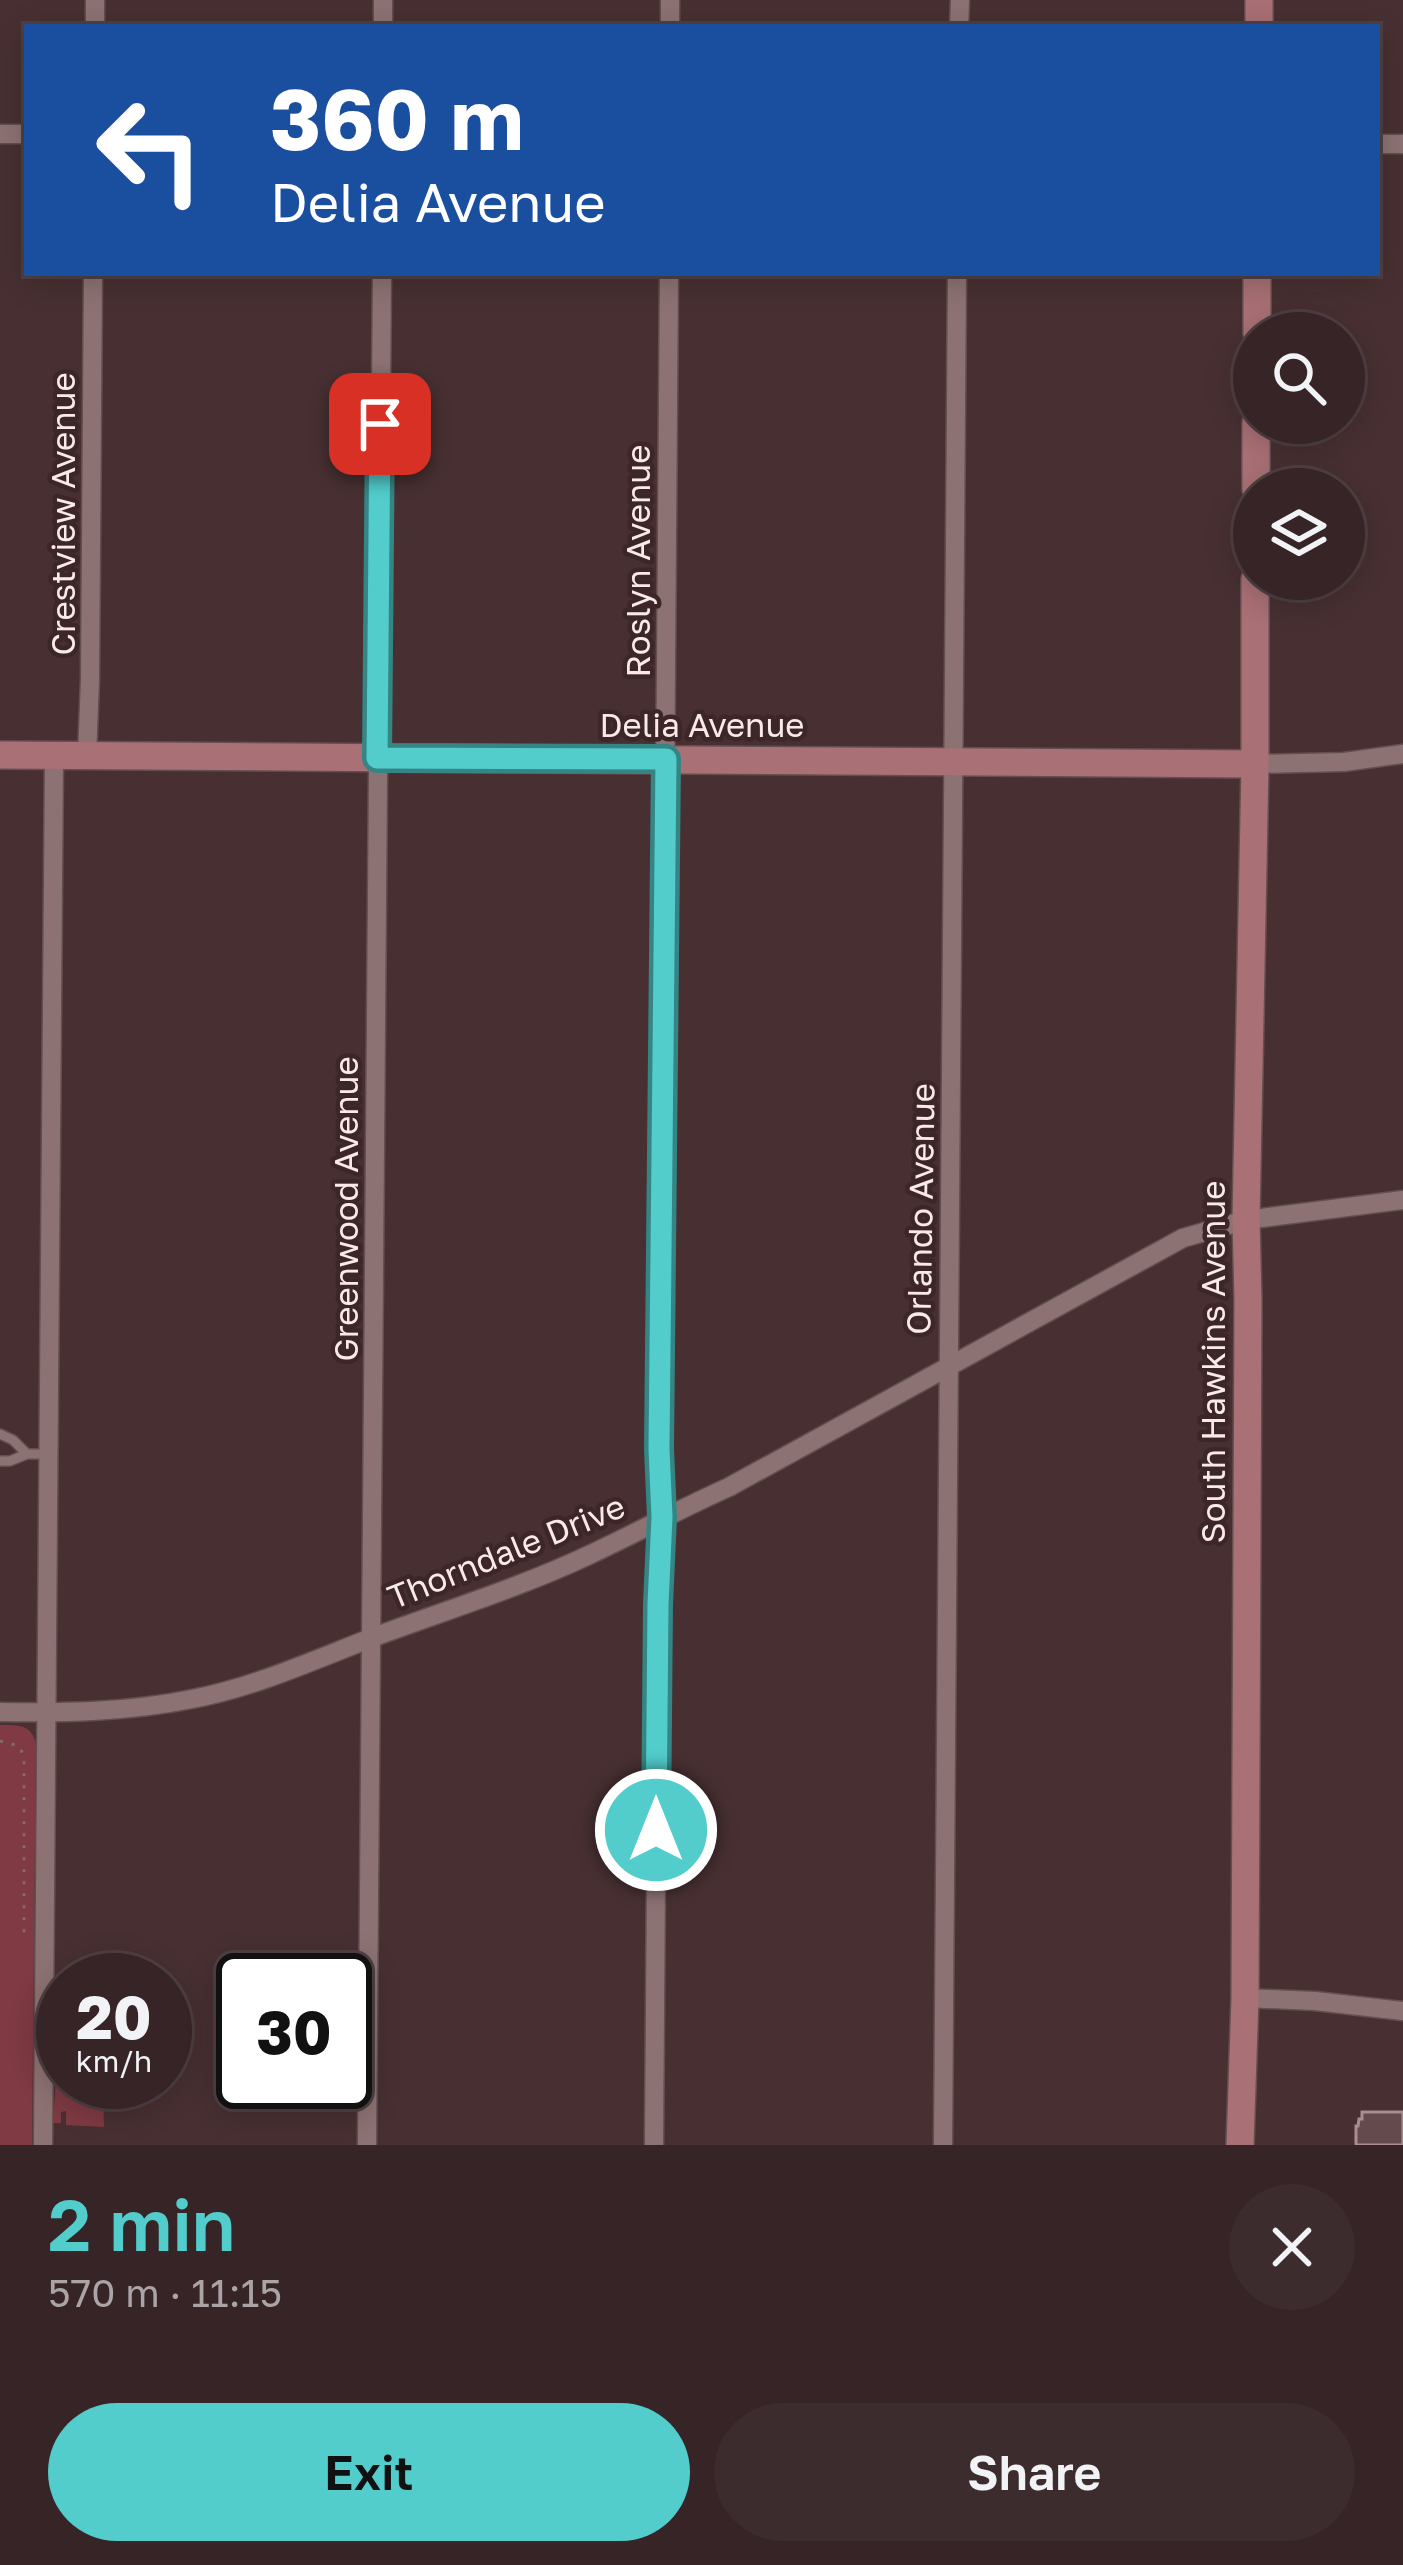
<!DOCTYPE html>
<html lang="en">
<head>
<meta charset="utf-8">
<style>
	body { margin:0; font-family:"Golos Text",sans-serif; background:#3d2c2e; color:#f1f3f6; height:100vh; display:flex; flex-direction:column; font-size:45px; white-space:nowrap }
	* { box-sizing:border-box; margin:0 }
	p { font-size:39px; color:#aaa4a7 }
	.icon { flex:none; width:66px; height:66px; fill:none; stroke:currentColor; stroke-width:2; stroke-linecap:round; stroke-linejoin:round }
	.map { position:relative; height:2145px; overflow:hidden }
	.sheet { display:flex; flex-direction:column; background:#362426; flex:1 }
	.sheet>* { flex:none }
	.top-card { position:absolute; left:24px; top:24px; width:1356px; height:252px; border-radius:0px; box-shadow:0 6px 30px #0003,0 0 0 3px #504143; background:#1a4fa0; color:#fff; overflow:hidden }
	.fabs { position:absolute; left:1233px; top:312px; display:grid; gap:24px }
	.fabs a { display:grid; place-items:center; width:132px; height:132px; border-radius:50%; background:#362426; box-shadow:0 6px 30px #0003,0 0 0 3px #504143; font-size:60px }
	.speed { position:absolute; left:36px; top:1953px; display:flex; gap:24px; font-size:60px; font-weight:700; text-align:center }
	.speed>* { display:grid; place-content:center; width:156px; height:156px; border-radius:50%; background:#362426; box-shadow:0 6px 30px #0003,0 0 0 3px #504143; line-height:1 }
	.speed small { font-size:30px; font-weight:400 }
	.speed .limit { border:6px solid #111; border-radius:18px; background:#fff; color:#111 }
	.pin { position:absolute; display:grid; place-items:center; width:102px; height:102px; color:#fff; margin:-51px; border-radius:24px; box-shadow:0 6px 18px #0006 }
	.me { position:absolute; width:132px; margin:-66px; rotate:0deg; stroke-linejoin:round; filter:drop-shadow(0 0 9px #0008) }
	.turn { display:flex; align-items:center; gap:42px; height:252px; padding:0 48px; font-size:54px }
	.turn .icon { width:156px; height:156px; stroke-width:2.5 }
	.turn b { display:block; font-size:84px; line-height:102px }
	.round { display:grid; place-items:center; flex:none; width:126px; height:126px; border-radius:63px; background:#3d2c2e }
	.overview { display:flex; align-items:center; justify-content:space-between; height:204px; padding:0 48px }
	h1 { font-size:72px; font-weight:600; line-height:90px; color:#52cdcc }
	.cta { display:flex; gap:24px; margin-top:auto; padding:24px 48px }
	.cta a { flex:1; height:138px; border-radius:72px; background:#52cdcc; color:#111; font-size:48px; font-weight:600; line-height:138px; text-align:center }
	.cta a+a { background:#3d2c2e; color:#f1f3f6 }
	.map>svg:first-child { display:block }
</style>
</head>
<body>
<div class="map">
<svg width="1403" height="2145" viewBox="0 0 1403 2145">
	<rect width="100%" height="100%" fill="#483032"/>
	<g fill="#7f3a43">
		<path d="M0 1725C18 1725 31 1724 36 1743L32 2145H0Z"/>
		<path d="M57 2062 62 2063V2087H67V2082H103L104 2127 66 2125V2111L61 2112V2123H53Z"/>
	</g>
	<path fill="#644a4c" stroke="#aa8d8f" stroke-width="3" d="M1362 2112H1403V2145H1356V2126H1358L1359 2119H1362Z"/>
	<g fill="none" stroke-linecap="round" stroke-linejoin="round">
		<defs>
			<g id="lane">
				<path d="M0 1434 13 1440 27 1454"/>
				<path d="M0 1461H10L27 1454H47"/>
			</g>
			<g id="street">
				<path d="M95 27V0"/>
				<path d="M383 27V0"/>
				<path d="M670 27V0"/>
				<path d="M959 27 960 0"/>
				<path d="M0 134H27"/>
				<path d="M1377 144H1403"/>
				<path d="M87 756 90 680 93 273"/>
				<path d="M1255 764 1344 762 1403 754"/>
				<path d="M0 1712C65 1713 128 1712 192 1699 251 1688 310 1662 366 1640 440 1612 517 1589 589 1555 636 1533 682 1508 729 1487L1183 1238 1246 1220 1403 1200"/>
				<path d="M1245 1998 1315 2001 1403 2011"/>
				<path d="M43 2145 54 756"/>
				<path d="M367 2145 382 273"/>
				<path d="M654 2145 658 1604 662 1517 660 1449 669 273"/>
				<path d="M943 2145 957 273"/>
			</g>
			<g id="secondary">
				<path d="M1259 27V0"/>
				<path d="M1257 333V273"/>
				<path d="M1256 489V423"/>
				<path d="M0 755 1255 764"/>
				<path d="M1240 2145 1245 1998 1248 1300 1246 1220 1255 764V579"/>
			</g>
		</defs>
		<use href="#lane" stroke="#634e50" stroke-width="12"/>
		<use href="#street" stroke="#634e50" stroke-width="21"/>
		<use href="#secondary" stroke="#634e50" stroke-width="30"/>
		<path stroke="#816b6d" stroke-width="3" stroke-dasharray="3 9" stroke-linecap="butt" d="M0 1741 19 1746 24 1756V1933"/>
		<use href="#lane" stroke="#8d7273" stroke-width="9"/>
		<use href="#street" stroke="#8d7273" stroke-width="18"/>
		<use href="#secondary" stroke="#a97075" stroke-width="27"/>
	</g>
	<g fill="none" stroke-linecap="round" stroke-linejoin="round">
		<defs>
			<path id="route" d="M380 424 377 758 666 759 659 1449 662 1517 658 1604 656 1830"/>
		</defs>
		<use href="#route" stroke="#358585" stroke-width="30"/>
		<use href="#route" stroke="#52cdcc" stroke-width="21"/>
	</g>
	<g text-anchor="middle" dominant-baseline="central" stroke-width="9" stroke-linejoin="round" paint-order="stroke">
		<g font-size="33" fill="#f9e9ea" stroke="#3d2628">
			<text transform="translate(62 514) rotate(-90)">Crestview Avenue</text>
			<text transform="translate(637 561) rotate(-90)">Roslyn Avenue</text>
			<text x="702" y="724">Delia Avenue</text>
			<text transform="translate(345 1209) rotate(-90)">Greenwood Avenue</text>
			<text transform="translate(920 1209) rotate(-89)">Orlando Avenue</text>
			<text transform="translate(1212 1362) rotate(-90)">South Hawkins Avenue</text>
			<text transform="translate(506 1551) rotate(-22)">Thorndale Drive</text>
		</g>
	</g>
</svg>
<div class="fabs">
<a><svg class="icon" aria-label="search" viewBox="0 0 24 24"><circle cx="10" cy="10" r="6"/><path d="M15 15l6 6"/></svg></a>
<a><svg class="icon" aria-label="layers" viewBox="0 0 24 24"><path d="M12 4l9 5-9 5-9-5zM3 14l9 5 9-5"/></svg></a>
</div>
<div class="speed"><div>20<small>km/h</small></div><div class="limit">30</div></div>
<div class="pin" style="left:380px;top:424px;background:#d93025"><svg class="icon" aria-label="arrive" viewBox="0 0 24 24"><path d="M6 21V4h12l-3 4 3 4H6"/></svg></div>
<svg class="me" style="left:656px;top:1830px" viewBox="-20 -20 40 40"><circle r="17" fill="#52cdcc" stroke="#fff" stroke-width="3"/><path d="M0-11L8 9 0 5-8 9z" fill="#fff"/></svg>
<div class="top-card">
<div class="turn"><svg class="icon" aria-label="left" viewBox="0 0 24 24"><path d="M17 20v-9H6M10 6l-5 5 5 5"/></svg><div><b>360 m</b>Delia Avenue</div></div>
</div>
</div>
<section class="sheet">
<div class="overview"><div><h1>2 min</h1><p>570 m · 11:15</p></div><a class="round"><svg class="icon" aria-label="close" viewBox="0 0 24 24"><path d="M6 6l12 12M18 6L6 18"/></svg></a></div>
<div class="cta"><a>Exit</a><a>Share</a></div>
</section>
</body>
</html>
